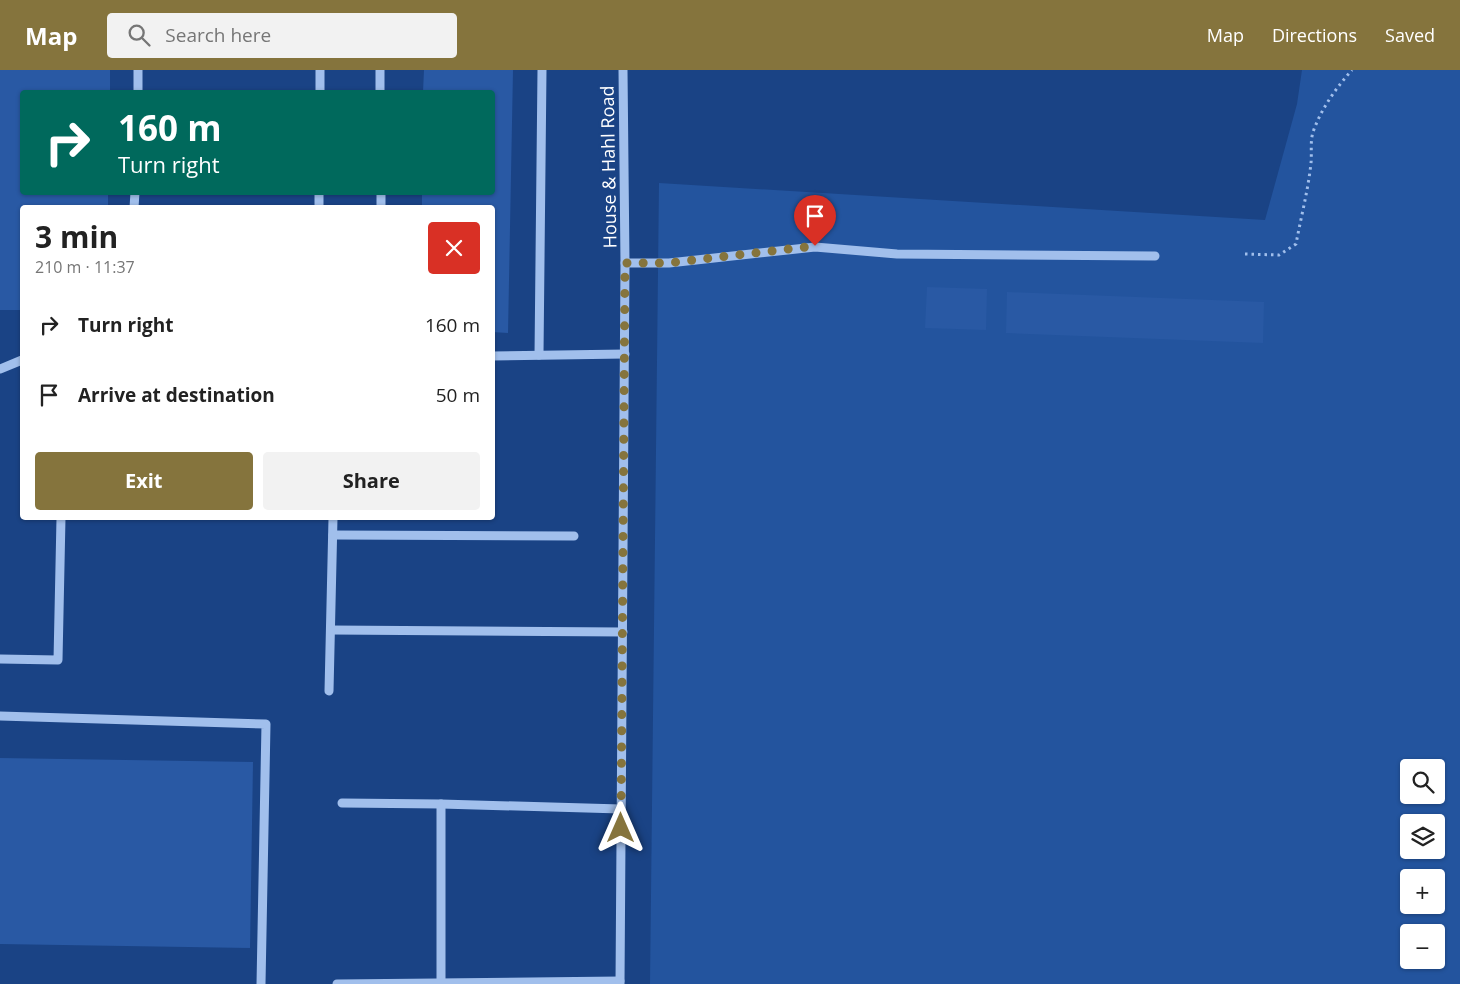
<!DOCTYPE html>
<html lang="en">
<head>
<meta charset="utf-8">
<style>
	body { margin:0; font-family:"Open Sans",sans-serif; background:#f2f2f2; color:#222; height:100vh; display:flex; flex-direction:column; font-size:19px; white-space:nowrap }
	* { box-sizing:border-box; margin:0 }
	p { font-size:16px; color:#767676 }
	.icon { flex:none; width:28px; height:28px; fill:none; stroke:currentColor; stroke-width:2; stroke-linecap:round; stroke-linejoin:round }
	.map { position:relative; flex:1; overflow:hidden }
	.details { position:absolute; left:20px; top:135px; width:475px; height:315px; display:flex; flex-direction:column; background:#fff; border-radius:5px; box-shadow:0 1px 4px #0004 }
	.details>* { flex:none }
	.banner { position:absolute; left:20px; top:20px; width:475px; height:105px; border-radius:5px; box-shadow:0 1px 4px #0004; background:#00695c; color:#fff; overflow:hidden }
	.tools { position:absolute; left:1400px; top:689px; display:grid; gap:10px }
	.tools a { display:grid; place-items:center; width:45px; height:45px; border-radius:5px; background:#fff; box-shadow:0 1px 4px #0004; font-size:25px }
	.pin { position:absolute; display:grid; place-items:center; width:42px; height:42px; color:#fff; margin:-51px -21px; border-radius:50% 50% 50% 0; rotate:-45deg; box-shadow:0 0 5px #0007 }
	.pin .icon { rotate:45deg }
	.me { position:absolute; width:55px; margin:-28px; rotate:0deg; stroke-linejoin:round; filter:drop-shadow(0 0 4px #0008) }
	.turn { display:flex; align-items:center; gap:18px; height:105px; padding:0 15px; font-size:22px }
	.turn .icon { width:65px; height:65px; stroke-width:2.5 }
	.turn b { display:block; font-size:35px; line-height:42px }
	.round { display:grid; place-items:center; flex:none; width:52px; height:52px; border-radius:5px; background:#f2f2f2 }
	.summary { display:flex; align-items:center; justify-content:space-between; height:85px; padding:0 15px }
	h1 { font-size:30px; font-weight:700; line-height:38px }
	.cta { display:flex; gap:10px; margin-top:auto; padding:10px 15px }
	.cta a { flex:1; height:58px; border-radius:5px; background:#85743d; color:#fff; font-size:20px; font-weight:700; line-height:58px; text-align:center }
	.cta a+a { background:#f2f2f2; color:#222 }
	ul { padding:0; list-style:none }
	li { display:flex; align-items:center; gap:15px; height:70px; padding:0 15px }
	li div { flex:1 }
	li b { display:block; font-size:19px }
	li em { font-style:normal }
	header { display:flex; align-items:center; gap:30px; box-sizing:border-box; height:70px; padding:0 25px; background:#85743d; color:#fff }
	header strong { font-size:24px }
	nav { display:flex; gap:28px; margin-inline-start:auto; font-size:18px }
	.search { width:350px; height:45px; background:#f2f2f2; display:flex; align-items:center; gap:12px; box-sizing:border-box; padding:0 18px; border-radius:5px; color:#767676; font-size:19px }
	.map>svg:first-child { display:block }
</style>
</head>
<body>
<header>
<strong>Map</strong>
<div class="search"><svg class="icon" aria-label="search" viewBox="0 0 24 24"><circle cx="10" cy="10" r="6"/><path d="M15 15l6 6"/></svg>Search here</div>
<nav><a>Map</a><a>Directions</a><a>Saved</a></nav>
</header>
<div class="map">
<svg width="1460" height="914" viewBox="0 0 1460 914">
	<rect width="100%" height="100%" fill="#1a4385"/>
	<path fill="#23549e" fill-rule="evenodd" d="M1302 0H1460V914H650L659 113 1265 150 1297 34ZM1409 698H1436V725H1409ZM1409 752H1436V780H1409ZM1409 808H1436V835H1409ZM1409 862H1436V890H1409Z"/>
	<g fill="#2959a4">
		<path d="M0 0H110V22H22V122H108V138H22V240H0Z"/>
		<path d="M424 0H513L508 263 492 262V138H422V122H492V22H423Z"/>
		<path d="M927 217 987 219 986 260 925 258Z"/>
		<path d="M1007 222 1264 232 1263 273 1006 263Z"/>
		<path d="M0 688 253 692 250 878 0 874Z"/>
	</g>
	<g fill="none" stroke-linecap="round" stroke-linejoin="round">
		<path stroke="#a1bfec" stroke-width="3" stroke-dasharray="2.5 4" stroke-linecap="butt" d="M1245 184 1279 185 1296 174C1301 147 1308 121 1311 93 1312 83 1310 72 1313 62 1321 39 1336 18 1352 0"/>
		<g stroke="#a1bfec" stroke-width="9">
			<path d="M138 0V22"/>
			<path d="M320 0V22"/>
			<path d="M380 0V22"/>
			<path d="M381 122V138"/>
			<path d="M134 138 135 122"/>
			<path d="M319 138V122"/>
			<path d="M625 193H669L815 177 897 184 1155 186"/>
			<path d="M539 285 542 0"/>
			<path d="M492 286 625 284"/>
			<path d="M0 299 22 290"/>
			<path d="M333 465 574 466"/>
			<path d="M331 560 623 562"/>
			<path d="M0 589 58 590 61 448"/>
			<path d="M329 621 333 448"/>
			<path d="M0 646 266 654 261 914"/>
			<path d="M342 733 441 734 621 739"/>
			<path d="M441 734V913"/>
			<path d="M337 914 620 911"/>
			<path d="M620 914 625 193 623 0"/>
		</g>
	</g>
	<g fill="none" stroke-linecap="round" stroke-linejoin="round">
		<path stroke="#85743d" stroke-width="9" stroke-dasharray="0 16.2" d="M621 758 625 193H668L815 176"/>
	</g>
	<g text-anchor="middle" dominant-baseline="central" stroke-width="5" stroke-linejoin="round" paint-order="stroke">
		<g font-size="18" fill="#fff" stroke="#1a4385">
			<text transform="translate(608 97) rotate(-91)">House &amp; Hahl Road</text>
		</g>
	</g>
</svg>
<div class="tools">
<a><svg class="icon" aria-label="search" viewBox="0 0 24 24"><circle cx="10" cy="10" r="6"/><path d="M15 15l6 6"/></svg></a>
<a><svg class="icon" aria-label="layers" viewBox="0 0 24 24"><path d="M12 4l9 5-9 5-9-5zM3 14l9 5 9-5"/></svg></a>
<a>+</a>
<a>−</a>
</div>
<div class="pin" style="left:815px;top:176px;background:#d93025"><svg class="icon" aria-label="arrive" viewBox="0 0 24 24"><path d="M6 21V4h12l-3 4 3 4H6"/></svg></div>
<svg class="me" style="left:621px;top:758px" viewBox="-20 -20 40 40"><path d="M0-17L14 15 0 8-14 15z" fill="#85743d" stroke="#fff" stroke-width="4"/></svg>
<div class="banner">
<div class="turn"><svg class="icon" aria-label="right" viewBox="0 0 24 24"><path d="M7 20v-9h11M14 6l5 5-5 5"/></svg><div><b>160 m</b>Turn right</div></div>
</div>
<section class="details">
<div class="summary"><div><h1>3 min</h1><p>210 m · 11:37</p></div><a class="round" style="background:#d93025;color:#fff"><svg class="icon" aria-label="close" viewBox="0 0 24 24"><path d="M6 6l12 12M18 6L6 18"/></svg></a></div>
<ul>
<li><svg class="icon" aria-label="right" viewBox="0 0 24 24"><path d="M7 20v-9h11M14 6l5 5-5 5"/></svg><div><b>Turn right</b></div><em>160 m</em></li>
<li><svg class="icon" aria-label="arrive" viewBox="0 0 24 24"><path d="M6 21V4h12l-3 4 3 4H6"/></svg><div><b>Arrive at destination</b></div><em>50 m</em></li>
</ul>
<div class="cta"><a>Exit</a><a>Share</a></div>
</section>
</div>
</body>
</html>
